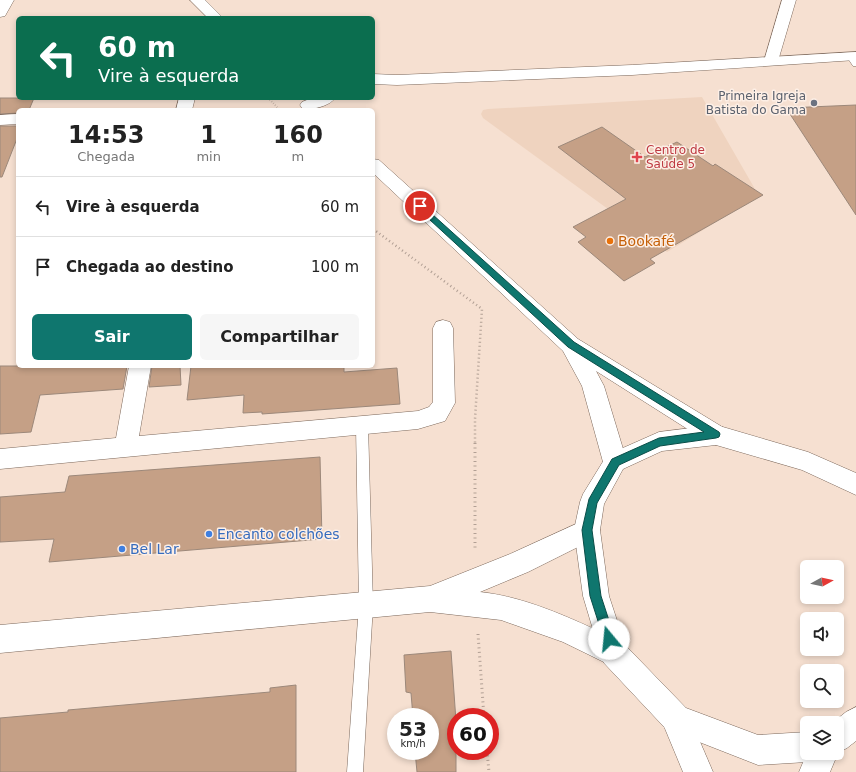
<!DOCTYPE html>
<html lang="pt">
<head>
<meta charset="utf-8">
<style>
	body { margin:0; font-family:"DejaVu Sans",sans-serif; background:#f6f6f6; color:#222; height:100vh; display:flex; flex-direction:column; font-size:15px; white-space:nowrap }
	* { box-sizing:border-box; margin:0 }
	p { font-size:13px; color:#767676 }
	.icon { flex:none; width:22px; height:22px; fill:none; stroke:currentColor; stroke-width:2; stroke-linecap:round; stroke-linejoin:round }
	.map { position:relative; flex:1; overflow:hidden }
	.panel { position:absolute; left:16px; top:108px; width:359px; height:260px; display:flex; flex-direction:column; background:#fff; border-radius:6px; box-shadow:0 2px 6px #0003 }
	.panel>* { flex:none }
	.guide { position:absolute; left:16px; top:16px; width:359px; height:84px; border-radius:6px; box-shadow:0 2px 6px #0003; background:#0b6e4f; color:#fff; overflow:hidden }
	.needle { width:26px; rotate:82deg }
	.fabs { position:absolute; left:800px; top:560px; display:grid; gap:8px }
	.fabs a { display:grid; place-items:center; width:44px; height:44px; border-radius:6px; background:#fff; box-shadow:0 2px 6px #0003; font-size:20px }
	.speed { position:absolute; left:387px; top:708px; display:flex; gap:8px; font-size:20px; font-weight:700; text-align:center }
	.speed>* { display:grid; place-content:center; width:52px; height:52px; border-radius:50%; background:#fff; box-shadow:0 2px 6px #0003; line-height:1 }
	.speed small { font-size:10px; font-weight:400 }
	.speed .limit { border:6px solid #d22; background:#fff; color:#111 }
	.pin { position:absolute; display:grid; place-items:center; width:34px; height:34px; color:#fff; margin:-17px; border:2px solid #fff; border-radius:50%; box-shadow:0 1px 4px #0007 }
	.me { position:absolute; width:44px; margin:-22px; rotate:343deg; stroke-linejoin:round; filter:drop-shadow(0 0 3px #0008) }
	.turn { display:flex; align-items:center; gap:14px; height:84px; padding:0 16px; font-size:18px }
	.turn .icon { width:52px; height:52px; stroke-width:2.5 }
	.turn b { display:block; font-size:28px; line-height:34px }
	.eta { display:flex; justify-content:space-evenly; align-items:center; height:68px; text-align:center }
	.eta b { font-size:24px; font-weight:600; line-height:28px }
	.primary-button { display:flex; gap:8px; margin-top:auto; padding:8px 16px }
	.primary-button a { flex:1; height:46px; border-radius:6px; background:#0f766e; color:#fff; font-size:16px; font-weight:600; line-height:46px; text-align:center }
	.primary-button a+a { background:#f6f6f6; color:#222 }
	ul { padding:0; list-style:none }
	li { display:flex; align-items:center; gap:12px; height:60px; padding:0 16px; border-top:1px solid #e0e0e0 }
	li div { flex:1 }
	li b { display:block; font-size:15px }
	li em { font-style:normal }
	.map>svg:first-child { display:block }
</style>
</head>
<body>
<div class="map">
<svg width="856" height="772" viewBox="0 0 856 772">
	<rect width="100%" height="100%" fill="#f6e0d1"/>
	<path fill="#efd3bf" d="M702 97 759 196 667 252 483 118 481 114 483 110 488 109Z"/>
	<g fill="#c5a086" stroke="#9c887a">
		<path d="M0 98H34L29 110H18V113L0 114Z"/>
		<path d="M856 105V215L786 108Z"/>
		<path d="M0 126H18V136L2 177H0Z"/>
		<path d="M602 127 645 157 677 142 713 166 715 164 763 195 650 259 655 263 624 281 578 242 586 237 573 227 626 199 558 147Z"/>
		<path d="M0 366H127L123 389 40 395 31 432 0 434Z"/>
		<path d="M152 366H180L181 385 149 387Z"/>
		<path d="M191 366H344V372L397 368 400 404 262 414V412L243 413 244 395 187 400Z"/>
		<path d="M320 457 322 539 49 562 54 539 0 542V497L65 492 69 476Z"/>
		<path d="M451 651 456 721V772H417L415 751H430V717H413L411 693 406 692 404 655Z"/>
		<path d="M296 685V772H0V718L68 712V710L270 692V688Z"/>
	</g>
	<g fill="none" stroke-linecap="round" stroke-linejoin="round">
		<defs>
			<g id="lane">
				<path d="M848 55H854L856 58V66H853L847 57Z"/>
				<path d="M362 420 366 421 368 425 373 605 363 772H347L359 605 356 425 358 421Z"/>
			</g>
			<g id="street">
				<path d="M0 0H14L5 16 0 17Z"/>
				<path d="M782 0H796L778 61 776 64 771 65 766 64 764 61Z"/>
				<path d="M179 98H195L192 110H176Z"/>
				<path d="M18 114V124L0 125V115Z"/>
				<path d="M443 320 450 322 453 328 455 403 445 421 418 429 0 469V449L116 438 129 366H151L139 436 418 411 429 407 433 402V328L436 322Z"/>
			</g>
			<g id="secondary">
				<path d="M190 0H205L223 18H208Z"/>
				<path d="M856 52V60L632 75 397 85 373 84V74L397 75 632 65Z"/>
				<path d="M312 98H335C330 106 311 111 302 108L300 105 302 102Z"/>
				<path d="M373 159 379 160 578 339 724 428 728 435 724 442 716 445 708 442 596 371 604 386 627 462 623 469 615 472 607 469 603 462 582 386 563 351 373 173Z"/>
				<path d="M587 519 596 522 600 530 596 538 528 572 480 592C529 597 579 622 624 643L628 653 624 663 614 667 563 642 501 620 430 612 0 653V625L430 586 510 554Z"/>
				<path d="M676 704 686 709 713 772H683L661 719 666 709Z"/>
				<path d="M837 751 838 753 830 772H799L807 753H837Z"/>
			</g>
			<g id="primary">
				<path d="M716 425 808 452 856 473V495L802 470 716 445 662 451 623 469 604 504 600 530 609 596 625 645 686 708 758 735 807 732V753H819L818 758 807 762 758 765 666 729 604 663 600 653 583 596 574 530 580 502 583 494 607 455 659 432Z"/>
				<path d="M856 707V741L847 748 837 753V723H832L846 712Z"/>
			</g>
		</defs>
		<use href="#lane" stroke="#7c685b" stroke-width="1"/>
		<use href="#street" stroke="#7c685b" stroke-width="1"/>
		<use href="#secondary" stroke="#7c685b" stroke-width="1"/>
		<use href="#primary" stroke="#7c685b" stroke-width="1"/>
		<path stroke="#b19f94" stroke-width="2" stroke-dasharray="0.5 2" stroke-linecap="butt" d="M268 98 280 110"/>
		<path stroke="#b19f94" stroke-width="2.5" stroke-dasharray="1 3" stroke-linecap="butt" d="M373 229 482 309 475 419V444"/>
		<g stroke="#b19f94" stroke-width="3" stroke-dasharray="1 3.5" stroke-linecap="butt">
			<path d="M475 443V551"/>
			<path d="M478 634 484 717"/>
			<path d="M487 751 489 772"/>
		</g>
		<use href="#lane" fill="#fff" fill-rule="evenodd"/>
		<use href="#street" fill="#fff" fill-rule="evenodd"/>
		<use href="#secondary" fill="#fff" fill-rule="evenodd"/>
		<use href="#primary" fill="#fff" fill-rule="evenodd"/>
	</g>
	<path fill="#0f766e" stroke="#0a4d48" d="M420 204 422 205 574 342 719 432 720 434 719 437 716 438 660 446 619 465 597 503 592 530 601 596 615 639 613 643 609 644 605 643 590 596 582 530 589 499 612 459 659 438 704 432 568 347 417 208V205Z"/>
	<circle fill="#6b7280" stroke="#fdefe6" stroke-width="1.5" cx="814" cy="103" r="4"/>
	<path fill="#e0444e" stroke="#fdefe6" stroke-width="1.5" d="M635 151h4v4h4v4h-4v4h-4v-4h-4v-4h4z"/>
	<circle fill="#e8710a" stroke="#fdefe6" stroke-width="1.5" cx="610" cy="241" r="4"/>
	<g fill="#3f7fe0" stroke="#fdefe6" stroke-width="1.5">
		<circle cx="209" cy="534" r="4"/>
		<circle cx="122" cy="549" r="4"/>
	</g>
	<g text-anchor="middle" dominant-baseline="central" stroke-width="3" stroke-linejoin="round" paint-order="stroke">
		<g font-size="12" fill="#5b616d" stroke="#fdefe6" text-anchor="end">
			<text x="806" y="96">Primeira Igreja<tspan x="806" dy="14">Batista do Gama</tspan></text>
		</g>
		<g font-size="12" fill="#be3a42" stroke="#fdefe6" text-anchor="start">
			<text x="646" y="150">Centro de<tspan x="646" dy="14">Saúde 5</tspan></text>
		</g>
		<g font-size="14" fill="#c56008" stroke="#fdefe6" text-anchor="start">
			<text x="618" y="241">Bookafé</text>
		</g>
		<g font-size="14" fill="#366cbe" stroke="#fdefe6" text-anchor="start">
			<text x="217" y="534">Encanto colchões</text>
			<text x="130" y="549">Bel Lar</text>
		</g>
	</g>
</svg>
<div class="fabs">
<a><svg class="needle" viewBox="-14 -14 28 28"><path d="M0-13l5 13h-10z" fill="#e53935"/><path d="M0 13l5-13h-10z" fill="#767676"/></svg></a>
<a><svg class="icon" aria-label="sound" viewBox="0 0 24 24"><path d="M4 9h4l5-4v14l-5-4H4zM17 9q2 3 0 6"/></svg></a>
<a><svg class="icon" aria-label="search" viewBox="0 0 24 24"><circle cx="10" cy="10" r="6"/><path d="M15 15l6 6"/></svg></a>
<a><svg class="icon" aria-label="layers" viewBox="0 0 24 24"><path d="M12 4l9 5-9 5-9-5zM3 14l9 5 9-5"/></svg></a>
</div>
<div class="speed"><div>53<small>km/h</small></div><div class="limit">60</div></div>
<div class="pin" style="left:420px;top:206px;background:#d93025"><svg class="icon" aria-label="arrive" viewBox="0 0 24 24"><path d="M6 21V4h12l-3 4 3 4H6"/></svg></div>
<svg class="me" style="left:609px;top:639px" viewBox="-20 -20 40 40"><circle r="19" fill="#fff"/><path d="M0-13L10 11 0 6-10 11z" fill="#0f766e"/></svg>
<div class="guide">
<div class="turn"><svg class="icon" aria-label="left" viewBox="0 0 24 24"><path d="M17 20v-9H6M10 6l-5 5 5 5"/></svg><div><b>60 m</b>Vire à esquerda</div></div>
</div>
<section class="panel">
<div class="eta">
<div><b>14:53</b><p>Chegada</p></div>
<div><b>1</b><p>min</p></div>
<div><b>160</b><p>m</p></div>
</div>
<ul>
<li><svg class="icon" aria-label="left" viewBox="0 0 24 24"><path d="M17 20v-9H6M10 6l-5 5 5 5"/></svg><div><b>Vire à esquerda</b></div><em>60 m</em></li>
<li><svg class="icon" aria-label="arrive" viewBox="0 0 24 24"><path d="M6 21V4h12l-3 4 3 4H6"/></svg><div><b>Chegada ao destino</b></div><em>100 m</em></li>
</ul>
<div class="primary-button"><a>Sair</a><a>Compartilhar</a></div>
</section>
</div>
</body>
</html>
